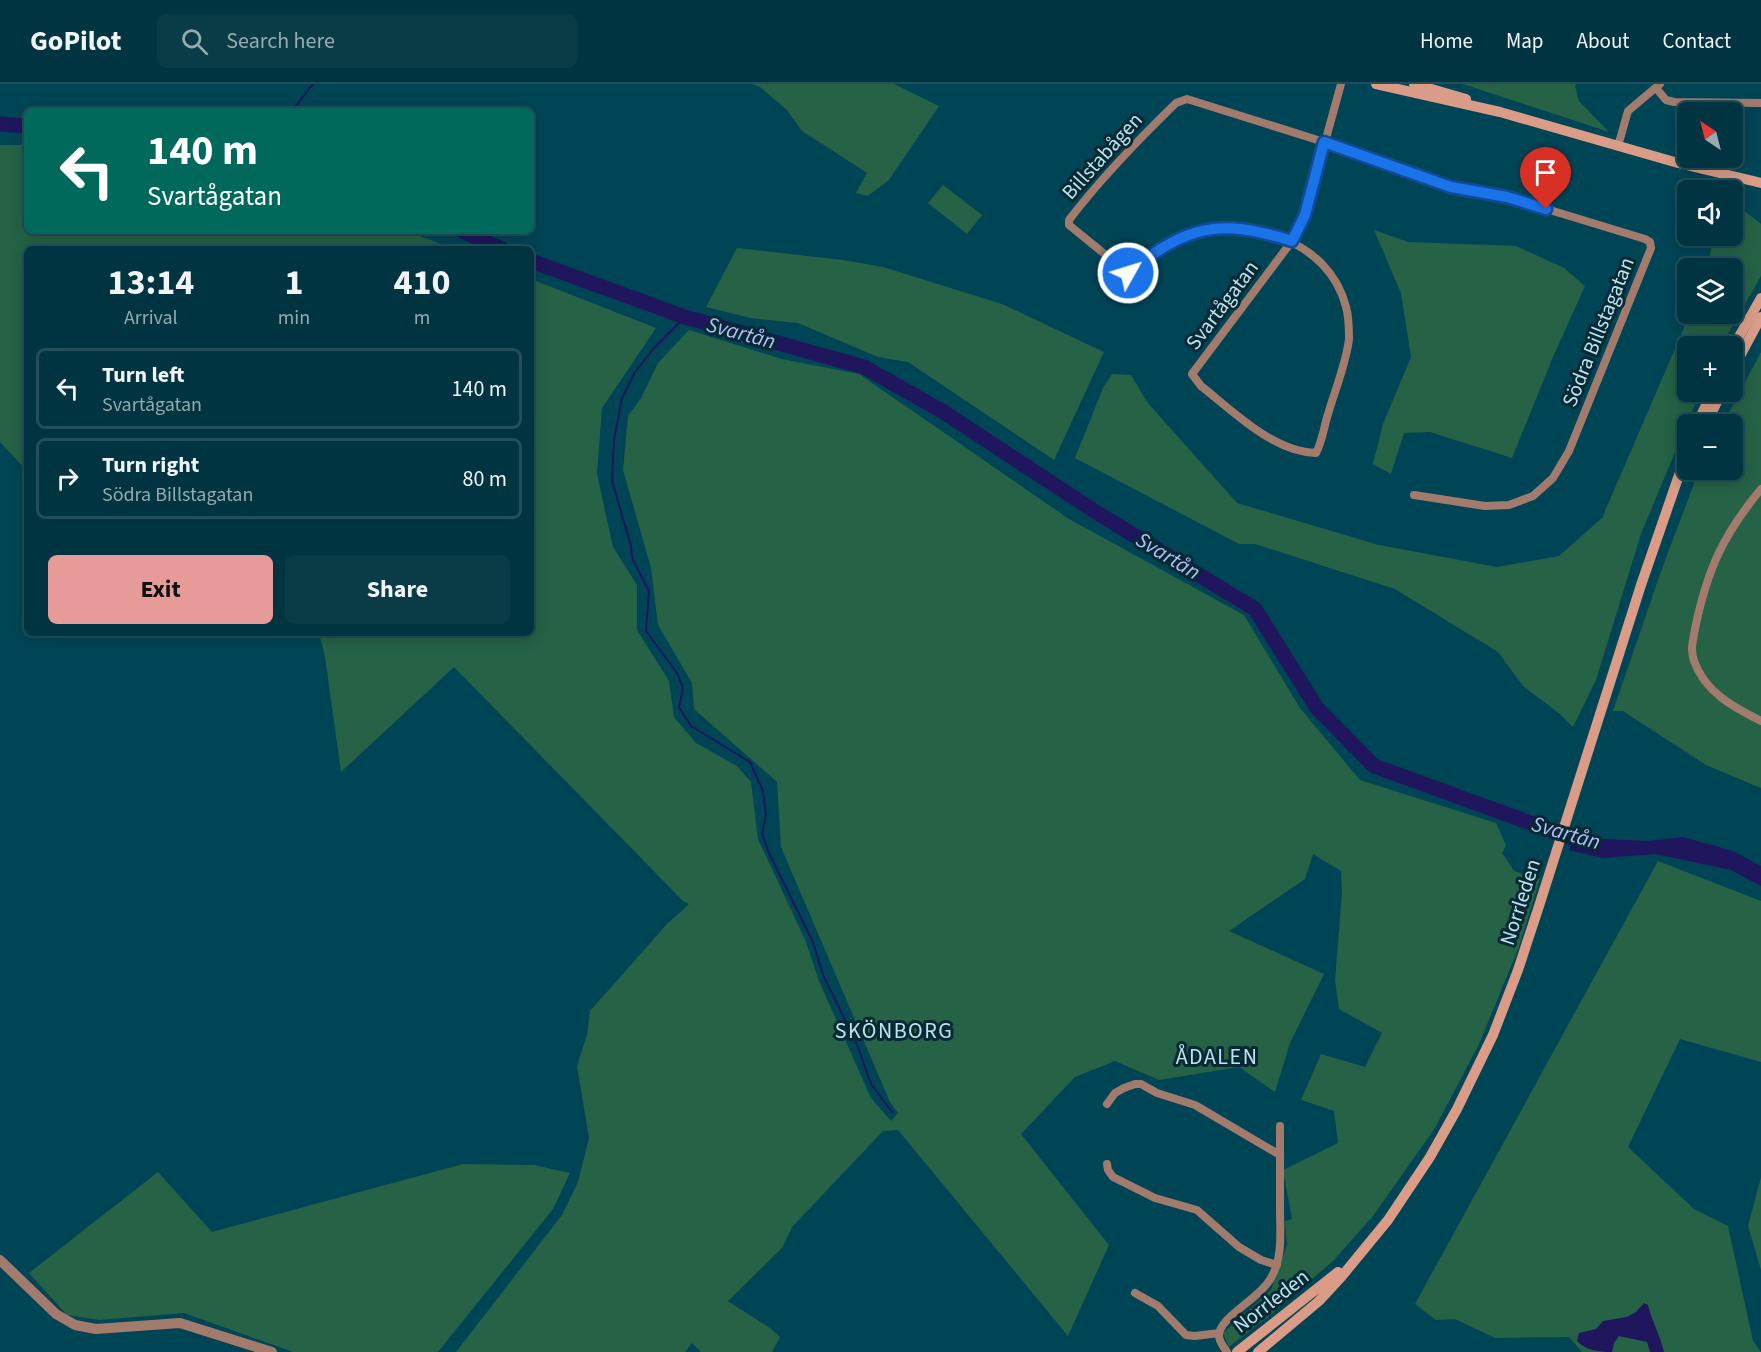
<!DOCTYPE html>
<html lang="en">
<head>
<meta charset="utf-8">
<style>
	body { margin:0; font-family:"Source Sans 3",sans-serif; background:#0a3c47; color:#f1f3f6; height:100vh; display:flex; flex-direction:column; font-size:22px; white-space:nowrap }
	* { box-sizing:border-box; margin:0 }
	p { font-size:20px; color:#95aab1 }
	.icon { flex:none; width:33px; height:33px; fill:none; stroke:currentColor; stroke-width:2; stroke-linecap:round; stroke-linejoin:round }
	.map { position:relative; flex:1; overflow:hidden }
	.panel { position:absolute; left:24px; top:162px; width:510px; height:390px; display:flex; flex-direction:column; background:#003440; border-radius:9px; box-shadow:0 3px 15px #0003,0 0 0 2px #224f59 }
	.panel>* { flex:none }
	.hud { position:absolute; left:24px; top:24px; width:510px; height:126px; border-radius:9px; box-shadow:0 3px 15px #0003,0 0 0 2px #224f59; background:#00695c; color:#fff; overflow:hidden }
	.needle { width:39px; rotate:325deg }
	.fabs { position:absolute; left:1677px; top:18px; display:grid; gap:12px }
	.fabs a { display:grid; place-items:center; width:66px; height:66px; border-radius:9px; background:#003440; box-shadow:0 3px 15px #0003,0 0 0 2px #224f59; font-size:30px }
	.pin { position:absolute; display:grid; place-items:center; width:51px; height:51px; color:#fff; margin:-62px -26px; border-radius:50% 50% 50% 0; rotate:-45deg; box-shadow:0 0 6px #0007 }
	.pin .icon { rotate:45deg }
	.me { position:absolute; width:66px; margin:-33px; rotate:51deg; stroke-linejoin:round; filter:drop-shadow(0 0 4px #0008) }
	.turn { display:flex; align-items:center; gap:21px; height:126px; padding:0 24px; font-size:27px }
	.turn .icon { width:78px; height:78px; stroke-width:2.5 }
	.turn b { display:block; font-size:42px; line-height:51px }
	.eta { display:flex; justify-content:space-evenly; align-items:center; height:102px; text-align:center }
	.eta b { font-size:36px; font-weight:700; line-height:42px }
	.action { display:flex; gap:12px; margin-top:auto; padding:12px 24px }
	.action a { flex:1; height:69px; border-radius:9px; background:#e69b98; color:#111; font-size:24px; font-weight:700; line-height:69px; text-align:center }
	.action a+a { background:#0a3c47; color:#f1f3f6 }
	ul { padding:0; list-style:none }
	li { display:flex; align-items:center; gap:18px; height:81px; margin:0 12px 9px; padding:0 12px; border:3px solid #224f59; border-radius:9px }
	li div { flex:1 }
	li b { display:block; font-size:22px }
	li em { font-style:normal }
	header { display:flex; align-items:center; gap:36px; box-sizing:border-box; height:84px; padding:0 30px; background:#003440; border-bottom:2px solid #224f59 }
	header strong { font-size:28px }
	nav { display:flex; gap:33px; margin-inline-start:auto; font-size:21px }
	.search { width:420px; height:54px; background:#0a3c47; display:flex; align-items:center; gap:15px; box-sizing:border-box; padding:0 21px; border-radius:9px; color:#95aab1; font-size:22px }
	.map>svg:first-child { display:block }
</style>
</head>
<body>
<header>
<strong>GoPilot</strong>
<div class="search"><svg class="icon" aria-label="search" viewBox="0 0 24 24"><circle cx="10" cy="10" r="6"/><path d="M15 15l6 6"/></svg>Search here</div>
<nav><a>Home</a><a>Map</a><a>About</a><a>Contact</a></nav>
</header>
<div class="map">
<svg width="1761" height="1268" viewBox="0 0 1761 1268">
	<rect width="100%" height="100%" fill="#004556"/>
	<g fill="#256246">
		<path d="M752 0H894L939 22 889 96 868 112 856 109 867 89 802 47 787 26 760 3Z"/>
		<path d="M1463 0H1577L1575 2 1579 17 1609 48Z"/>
		<path d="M0 61H27V147H407L454 165H27V387L0 358Z"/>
		<path d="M943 101 982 131 967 150 928 119Z"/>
		<path d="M1733 118 1761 140V192L1721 262H1688V308H1700L1641 450 1596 596 1573 643 1560 630 1523 602 1498 568 1395 505 1255 460H1239L1075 374 1103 304 1112 290 1131 291 1147 318 1237 419 1379 461 1497 483 1559 472 1602 434 1690 230H1732V184H1706L1715 152H1732Z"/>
		<path d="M1374 146 1408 158 1516 162 1564 184 1585 202 1553 273 1512 374 1430 348 1404 349 1391 390 1373 380 1383 340 1411 273 1401 209Z"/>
		<path d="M737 164 843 176 883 183 1002 220 1104 268 1054 376 908 278 878 273 798 239 751 234 706 223Z"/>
		<path d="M531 195 656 244 602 324 597 390 613 463 637 501V546L669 597 674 633 696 659 737 682 751 698 758 755 806 858 819 897 871 1014 891 1037 898 1029 890 1018 781 763 777 698 694 625 692 599 658 541 651 484 623 386 628 332 641 314 658 279 689 246 782 275 859 290 1069 435 1244 531 1300 624 1360 696 1496 739 1506 761 1502 769 1514 787 1540 795 1519 863 1479 960 1435 1044 1373 1132 1334 1176 1273 1229 1229 1263 1223 1249 1271 1206 1287 1161 1285 1137 1292 1135 1283 1086 1338 1059 1334 1027 1301 1016 1321 970 1365 983 1382 949 1339 925 1335 896 1342 809 1341 787 1313 770 1305 795 1229 847 1324 890 1290 959 1275 1008 1239 983 1159 996 1115 977 1075 993 1021 1050 1109 1161 1068 1252 898 1046 883 1047 792 1143 782 1164 728 1217 770 1244 780 1253 772 1268H701L692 1259 685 1268H456L562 1131 578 1098 589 1054 577 982 587 951 590 927 667 840 689 820 683 817 454 583 341 688 325 573 319 549H531Z"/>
		<path d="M1761 268V704L1706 681 1623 627H1613L1660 490 1699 386H1732V340H1723Z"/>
		<path d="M1658 777 1761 817V978L1680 955 1628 1063 1694 1125 1728 1142 1753 1257 1761 1268H1582L1569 1253 1495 1254 1455 1235 1436 1236 1415 1220Z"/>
		<path d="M463 1080 534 1081 570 1089 553 1125 438 1268H293L184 1229 99 1236 67 1231 29 1189 158 1088 212 1148Z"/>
		<path d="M1761 1093V1186L1748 1142Z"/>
	</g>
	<g fill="#20165d">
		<path d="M1575 747 1601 755 1648 757 1683 753 1733 767 1761 782V802L1731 786 1656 770 1603 774 1569 766Z"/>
		<path d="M1644 1219 1648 1221C1652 1238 1660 1251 1664 1268H1650L1647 1258 1619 1252 1614 1259 1612 1268C1599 1268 1585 1266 1577 1257L1579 1249 1596 1245 1603 1237 1627 1233 1636 1228Z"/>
	</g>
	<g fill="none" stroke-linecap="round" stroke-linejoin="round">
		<g stroke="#20165d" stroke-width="2">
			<path d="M292 27 313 0"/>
			<path d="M685 233 654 264 635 288 622 314 614 356 612 397 631 462 632 474 649 507 646 547 677 589 683 604 679 623 691 642 750 678 763 707 766 731 762 750 768 767 813 858 823 891 856 958 871 1000 892 1028"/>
		</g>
		<g stroke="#20165d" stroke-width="15">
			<path d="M0 40 27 42"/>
			<path d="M462 147 502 165"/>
			<path d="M531 177 685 233 864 283 942 327 1099 430 1255 525 1317 624 1374 682 1591 761"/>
		</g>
		<g stroke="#a27b6d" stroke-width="8">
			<path d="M1341 0 1305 131 1292 157 1192 290 1201 302C1233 327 1273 368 1316 369 1322 358 1324 343 1328 330 1335 306 1346 280 1349 255 1349 245 1349 233 1346 223 1329 155 1246 131 1185 152 1163 160 1146 175 1128 189L1069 141V136C1101 94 1138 56 1176 19L1187 15 1324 58 1451 103 1507 113 1645 155 1650 158 1651 164 1569 367 1553 394 1533 412 1509 421 1485 422 1414 411"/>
			<path d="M1656 4 1666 16 1674 18 1761 19"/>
			<path d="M1618 62 1628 27 1660 0"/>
			<path d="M1761 405C1723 451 1707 486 1695 545 1693 558 1690 564 1694 577 1705 608 1733 623 1761 637"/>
			<path d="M1107 1020 1115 1009 1124 1004 1135 1000H1141L1157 1009 1195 1021 1280 1071"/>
			<path d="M1107 1080 1108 1086 1113 1093 1155 1114 1197 1126 1239 1163 1261 1176 1277 1181"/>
			<path d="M1135 1209 1158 1222 1186 1251 1195 1252 1219 1249"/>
			<path d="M1227 1268C1224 1263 1219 1258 1219 1252 1218 1233 1262 1214 1272 1192 1283 1171 1280 1148 1280 1125 1280 1097 1280 1070 1280 1042"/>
		</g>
		<path stroke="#a27b6d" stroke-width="10" d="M0 1176 56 1230 75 1241 96 1245 180 1239 272 1268"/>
		<g stroke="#da9c86" stroke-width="10">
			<path d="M1376 0 1500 28 1678 79 1761 99"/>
			<path d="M1414 0 1466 15"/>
			<path d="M1732 265 1761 214"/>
			<path d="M1732 287 1761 233"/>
			<path d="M1697 340 1712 308"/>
			<path d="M1706 340 1722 308"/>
			<path d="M1237 1268 1338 1188"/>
			<path d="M1258 1268 1319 1217 1342 1192 1388 1136 1430 1073 1457 1025 1493 951 1518 886 1540 819 1641 501 1688 365"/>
		</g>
	</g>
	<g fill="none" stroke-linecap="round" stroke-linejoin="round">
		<defs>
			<path id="route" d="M1128 189C1187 141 1219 134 1292 157L1305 131 1324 58 1451 103 1507 113 1546 125"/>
		</defs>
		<use href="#route" stroke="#114b97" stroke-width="15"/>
		<use href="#route" stroke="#1a73e8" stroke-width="10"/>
	</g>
	<g text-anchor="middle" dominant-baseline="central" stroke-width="6" stroke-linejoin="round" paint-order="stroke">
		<g font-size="21" fill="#bee3f0" stroke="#062933">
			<text transform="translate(1102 72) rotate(-48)">Billstabågen</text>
			<text transform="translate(1222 221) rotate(-53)">Svartågatan</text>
			<text transform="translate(1598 248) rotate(-68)">Södra Billstagatan</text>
			<text transform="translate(1520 818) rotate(-72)">Norrleden</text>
			<text transform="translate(1271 1217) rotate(-38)">Norrleden</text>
		</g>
		<g font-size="22" font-style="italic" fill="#b9befe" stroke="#062933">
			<text transform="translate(741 249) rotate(15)">Svartån</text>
			<text transform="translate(1168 472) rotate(31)">Svartån</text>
			<text transform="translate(1566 749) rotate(16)">Svartån</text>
		</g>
		<g font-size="22" letter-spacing="1.5" fill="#bee3f0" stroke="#062933">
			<text x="894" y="947">SKÖNBORG</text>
			<text x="1217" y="973">ÅDALEN</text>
		</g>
	</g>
</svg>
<div class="fabs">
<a><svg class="needle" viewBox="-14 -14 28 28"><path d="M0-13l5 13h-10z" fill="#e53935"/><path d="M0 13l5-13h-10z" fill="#95aab1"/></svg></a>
<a><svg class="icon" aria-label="sound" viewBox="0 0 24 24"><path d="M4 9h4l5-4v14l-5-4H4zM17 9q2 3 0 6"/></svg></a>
<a><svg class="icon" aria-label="layers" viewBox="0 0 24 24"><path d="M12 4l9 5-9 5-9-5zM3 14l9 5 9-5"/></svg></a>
<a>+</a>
<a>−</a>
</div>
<div class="pin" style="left:1546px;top:125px;background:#d93025"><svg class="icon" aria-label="arrive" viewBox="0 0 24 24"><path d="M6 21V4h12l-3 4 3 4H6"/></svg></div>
<svg class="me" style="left:1128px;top:189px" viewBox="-20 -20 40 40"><circle r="17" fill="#1a73e8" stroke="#fff" stroke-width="3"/><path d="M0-11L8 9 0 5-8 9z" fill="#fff"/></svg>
<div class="hud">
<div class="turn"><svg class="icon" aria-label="left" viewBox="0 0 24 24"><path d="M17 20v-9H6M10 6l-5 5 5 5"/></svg><div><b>140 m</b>Svartågatan</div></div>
</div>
<section class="panel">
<div class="eta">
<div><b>13:14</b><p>Arrival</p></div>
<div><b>1</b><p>min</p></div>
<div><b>410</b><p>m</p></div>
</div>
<ul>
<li><svg class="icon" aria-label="left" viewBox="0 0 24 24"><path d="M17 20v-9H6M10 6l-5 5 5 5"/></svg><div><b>Turn left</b><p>Svartågatan</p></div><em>140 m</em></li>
<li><svg class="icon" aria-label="right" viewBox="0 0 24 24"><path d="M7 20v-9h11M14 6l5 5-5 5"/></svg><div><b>Turn right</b><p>Södra Billstagatan</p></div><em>80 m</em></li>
</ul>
<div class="action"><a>Exit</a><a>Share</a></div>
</section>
</div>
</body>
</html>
